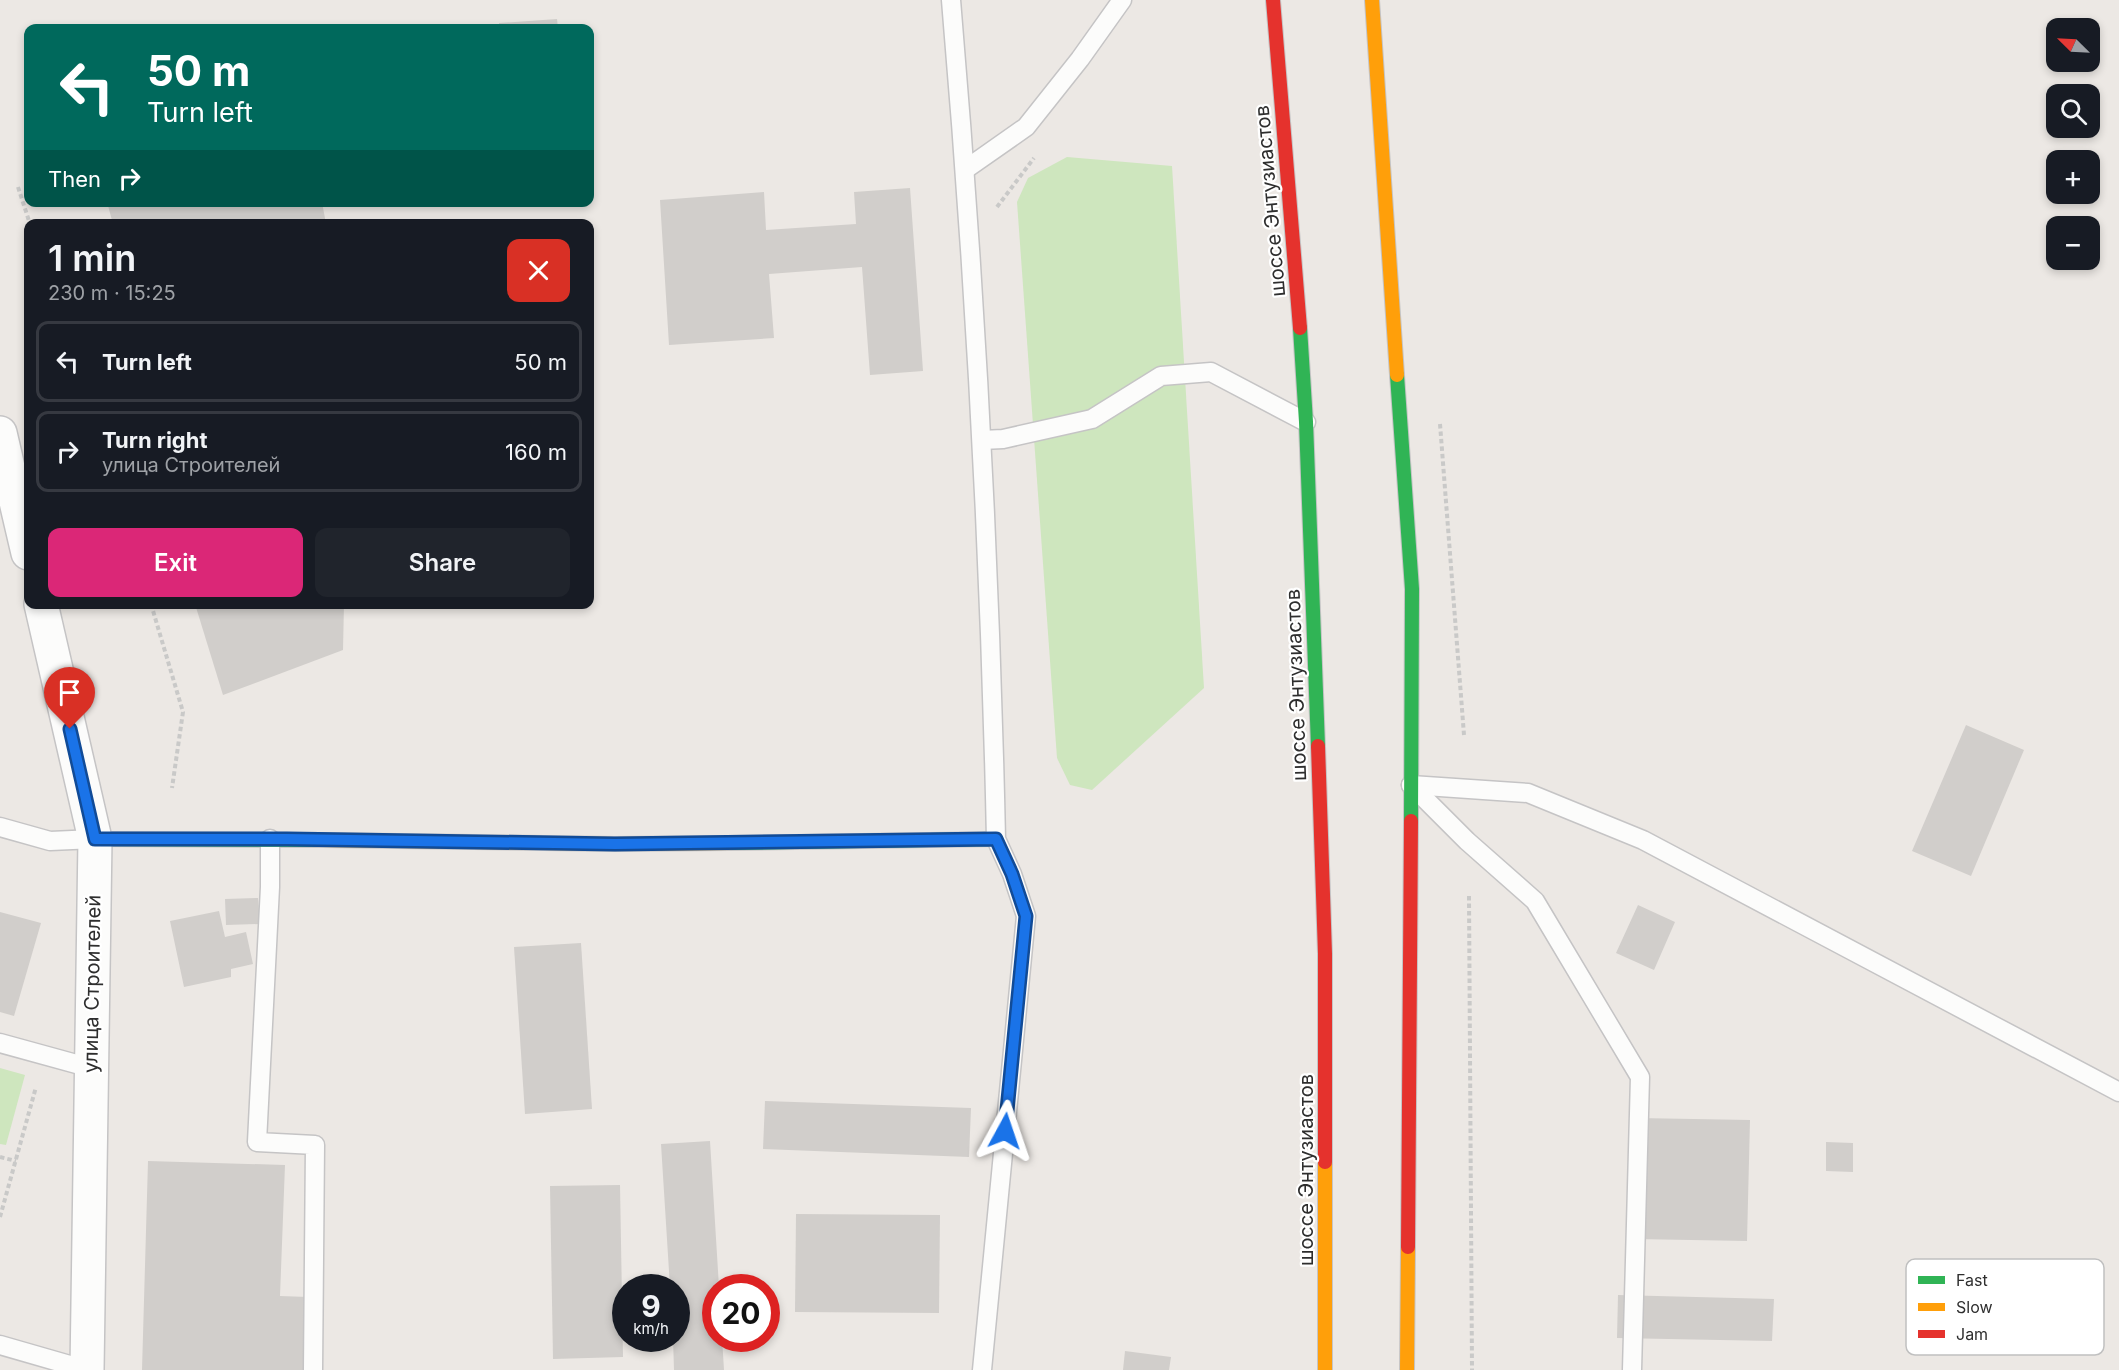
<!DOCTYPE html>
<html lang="en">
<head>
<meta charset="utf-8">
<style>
	body { margin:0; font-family:Inter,sans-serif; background:#20242c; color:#f1f3f6; height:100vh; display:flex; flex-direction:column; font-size:22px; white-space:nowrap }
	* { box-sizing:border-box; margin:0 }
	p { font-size:20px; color:#9ea1a6 }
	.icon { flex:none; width:33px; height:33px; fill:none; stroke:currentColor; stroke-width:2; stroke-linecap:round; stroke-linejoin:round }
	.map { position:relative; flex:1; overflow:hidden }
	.details { position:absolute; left:24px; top:219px; width:570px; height:390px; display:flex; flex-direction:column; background:#171b24; border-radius:12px; box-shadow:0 3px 9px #0003 }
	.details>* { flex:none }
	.top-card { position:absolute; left:24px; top:24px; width:570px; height:183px; border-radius:12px; box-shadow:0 3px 9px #0003; background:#00695c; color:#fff; overflow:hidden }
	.needle { width:39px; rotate:294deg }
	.buttons { position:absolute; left:2046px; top:18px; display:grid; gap:12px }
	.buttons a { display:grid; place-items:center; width:54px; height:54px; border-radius:12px; background:#171b24; box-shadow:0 3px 9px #0003; font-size:30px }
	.speed { position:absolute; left:612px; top:1274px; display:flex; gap:12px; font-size:30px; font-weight:700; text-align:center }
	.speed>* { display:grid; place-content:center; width:78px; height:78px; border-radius:50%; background:#171b24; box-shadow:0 3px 9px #0003; line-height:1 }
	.speed small { font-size:15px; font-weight:400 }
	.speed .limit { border:9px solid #d22; background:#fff; color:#111 }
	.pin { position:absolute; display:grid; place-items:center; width:51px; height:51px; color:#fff; margin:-62px -26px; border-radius:50% 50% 50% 0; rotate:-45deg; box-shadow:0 0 6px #0007 }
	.pin .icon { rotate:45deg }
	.me { position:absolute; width:66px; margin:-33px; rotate:5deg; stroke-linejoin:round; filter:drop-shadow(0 0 4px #0008) }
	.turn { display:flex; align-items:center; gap:21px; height:126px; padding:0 24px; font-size:27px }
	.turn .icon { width:78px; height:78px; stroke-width:2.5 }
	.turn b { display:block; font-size:42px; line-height:51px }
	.then { display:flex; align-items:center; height:57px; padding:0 24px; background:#0003; gap:12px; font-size:22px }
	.round { display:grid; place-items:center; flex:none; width:63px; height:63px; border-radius:12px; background:#20242c }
	.headline { display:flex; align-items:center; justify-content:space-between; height:102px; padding:0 24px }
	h1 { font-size:36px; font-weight:600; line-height:45px }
	.cta { display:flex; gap:12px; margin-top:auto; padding:12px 24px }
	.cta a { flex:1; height:69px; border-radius:12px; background:#db2777; color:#fff; font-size:24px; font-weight:600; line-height:69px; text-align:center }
	.cta a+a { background:#20242c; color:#f1f3f6 }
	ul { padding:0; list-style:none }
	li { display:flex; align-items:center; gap:18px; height:81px; margin:0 12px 9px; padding:0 12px; border:3px solid #363941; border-radius:12px }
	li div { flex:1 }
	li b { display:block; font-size:22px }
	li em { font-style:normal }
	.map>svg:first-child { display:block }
</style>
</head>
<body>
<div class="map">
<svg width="2119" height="1370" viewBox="0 0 2119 1370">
	<rect width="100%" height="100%" fill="#ece8e4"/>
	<g fill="#cee6be">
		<path d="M1067 157 1172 166 1204 688 1092 790 1070 785 1057 758 1017 202 1028 178Z"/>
		<path d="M0 1068 25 1075 6 1145 0 1144Z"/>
	</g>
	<g fill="#d1cecb">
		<path d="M557 19 558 28H499V23Z"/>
		<path d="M910 188 923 371 870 375 862 267 769 274 774 338 669 345 660 200 764 192 766 230 856 224 854 192Z"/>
		<path d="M107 202H322L326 224H113Z"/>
		<path d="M195 604H344L343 650 223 695Z"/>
		<path d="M1966 725 2024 750 1971 876 1912 851Z"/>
		<path d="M258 898 260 924 226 925 225 899Z"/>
		<path d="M1638 905 1675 922 1654 970 1616 953Z"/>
		<path d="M219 911 225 937 246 932 253 964 231 969V977L184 987 170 921Z"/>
		<path d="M0 912 41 923 14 1016 0 1012Z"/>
		<path d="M581 943 592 1109 525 1114 514 947Z"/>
		<path d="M765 1101 971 1108 969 1157 763 1149Z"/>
		<path d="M1637 1118 1750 1120 1747 1241 1635 1239Z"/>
		<path d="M710 1141 719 1287H716V1338H722L724 1370H674L673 1338H676V1287H670L661 1144Z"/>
		<path d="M1826 1142 1853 1143V1172L1826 1171Z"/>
		<path d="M148 1161 285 1165 280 1296 308 1297 306 1370H142Z"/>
		<path d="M620 1185 623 1357 553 1359 550 1186Z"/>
		<path d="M796 1214 940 1215 939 1313 795 1312Z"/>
		<path d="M1618 1295 1774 1299 1772 1341 1617 1338Z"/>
		<path d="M1125 1351 1171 1357 1169 1370H1123Z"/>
	</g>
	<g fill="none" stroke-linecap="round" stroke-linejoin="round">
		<defs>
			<g id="lane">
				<path d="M951 0C975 279 990 559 996 839L1012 874 1026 916 982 1370"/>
				<path d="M966 169 1026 127 1080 59 1122 0"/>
				<path d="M982 440 1003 439 1092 419 1161 376 1211 372 1306 422"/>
				<path d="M1411 785 1528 793 1643 840 2119 1092"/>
				<path d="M1411 785 1467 841 1535 901 1640 1077 1632 1370"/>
				<path d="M0 827 50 841 95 839"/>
				<path d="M270 839V887L257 1142 315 1145 313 1370"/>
				<path d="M0 1043 91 1068"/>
				<path d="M0 1345 87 1370"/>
			</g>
			<g id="street">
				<path d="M0 433 28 553"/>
				<path d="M41 604 95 839 87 1370"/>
			</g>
			<g id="fast">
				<path d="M1300 328 1306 422 1318 746"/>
				<path d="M1397 375 1412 589 1411 821"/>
				<path d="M95 839 323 840"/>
				<path d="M729 843 996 839"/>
			</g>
			<g id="slow">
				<path d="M1372 0 1397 375"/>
				<path d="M323 840 615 844 729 843"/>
				<path d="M1325 1162V1370"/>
				<path d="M1407 1370 1408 1247"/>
			</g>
			<g id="jam">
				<path d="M1273 0 1300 328"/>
				<path d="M1318 746 1325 954V1162"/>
				<path d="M1408 1247 1411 821"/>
			</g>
		</defs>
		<use href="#lane" stroke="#c5c4c5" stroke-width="21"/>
		<use href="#street" stroke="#c5c4c5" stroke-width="36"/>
		<use href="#fast" stroke="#c5c4c5" stroke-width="16"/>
		<use href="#slow" stroke="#c5c4c5" stroke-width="16"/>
		<use href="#jam" stroke="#c5c4c5" stroke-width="16"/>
		<g stroke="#c9c9c8" stroke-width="4" stroke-dasharray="4.5 3" stroke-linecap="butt">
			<path d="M18 187 30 224"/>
			<path d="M997 207 1034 158"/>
			<path d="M1440 424 1464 735"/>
			<path d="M151 604 183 712 172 788"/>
			<path d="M1469 896 1472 1370"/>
			<path d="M0 1157 16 1161"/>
			<path d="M0 1217 36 1087"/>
		</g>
		<use href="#lane" stroke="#fcfcfb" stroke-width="18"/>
		<use href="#street" stroke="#fcfcfb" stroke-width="33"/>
		<use href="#fast" stroke="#30b455" stroke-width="14"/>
		<use href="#slow" stroke="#ff9f0a" stroke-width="14"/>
		<use href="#jam" stroke="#e5322d" stroke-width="14"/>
	</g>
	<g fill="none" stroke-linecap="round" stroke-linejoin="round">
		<defs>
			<path id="route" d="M70 729 95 839H287L615 844 996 839 1012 874 1026 916 1005 1131"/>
		</defs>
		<use href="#route" stroke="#114b97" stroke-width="15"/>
		<use href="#route" stroke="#1a73e8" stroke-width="10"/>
	</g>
	<g text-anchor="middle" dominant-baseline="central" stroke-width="4.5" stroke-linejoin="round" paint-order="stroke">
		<g font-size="20" fill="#2e2e2e" stroke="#fff">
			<text transform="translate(1270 201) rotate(-95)">шоссе Энтузиастов</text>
			<text transform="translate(1296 685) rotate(-92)">шоссе Энтузиастов</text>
			<text transform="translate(92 984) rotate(-89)">улица Строителей</text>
			<text transform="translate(1306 1170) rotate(-90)">шоссе Энтузиастов</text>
		</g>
	</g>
	<rect x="1906" y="1259" width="198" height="96" rx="9" fill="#fff" stroke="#c0c0c0" stroke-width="1.5"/>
	<rect x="1918" y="1276" width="27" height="8" fill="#30b455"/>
	<rect x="1918" y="1303" width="27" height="8" fill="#ff9f0a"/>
	<rect x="1918" y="1330" width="27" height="8" fill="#e5322d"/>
	<g font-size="16" fill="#2e2e2e">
		<text x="1956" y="1286">Fast</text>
		<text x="1956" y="1313">Slow</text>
		<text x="1956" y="1340">Jam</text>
	</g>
</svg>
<div class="buttons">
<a><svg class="needle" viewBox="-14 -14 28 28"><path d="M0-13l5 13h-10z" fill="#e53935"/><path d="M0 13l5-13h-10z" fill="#9ea1a6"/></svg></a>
<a><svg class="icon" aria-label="search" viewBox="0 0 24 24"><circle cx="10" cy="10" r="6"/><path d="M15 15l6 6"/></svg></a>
<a>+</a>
<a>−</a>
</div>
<div class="speed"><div>9<small>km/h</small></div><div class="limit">20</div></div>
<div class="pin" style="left:70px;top:729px;background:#d93025"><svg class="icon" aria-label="arrive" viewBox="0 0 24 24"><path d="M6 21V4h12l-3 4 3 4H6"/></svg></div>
<svg class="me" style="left:1005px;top:1131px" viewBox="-20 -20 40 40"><path d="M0-17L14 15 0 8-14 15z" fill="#1a73e8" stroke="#fff" stroke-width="4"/></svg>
<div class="top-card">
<div class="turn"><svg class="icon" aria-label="left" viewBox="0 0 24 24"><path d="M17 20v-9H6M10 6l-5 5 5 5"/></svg><div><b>50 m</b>Turn left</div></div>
<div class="then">Then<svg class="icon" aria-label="right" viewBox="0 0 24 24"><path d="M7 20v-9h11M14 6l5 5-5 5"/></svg></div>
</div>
<section class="details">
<div class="headline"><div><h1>1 min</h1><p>230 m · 15:25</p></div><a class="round" style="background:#d93025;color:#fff"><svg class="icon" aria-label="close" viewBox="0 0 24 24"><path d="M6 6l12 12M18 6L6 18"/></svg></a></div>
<ul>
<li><svg class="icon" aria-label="left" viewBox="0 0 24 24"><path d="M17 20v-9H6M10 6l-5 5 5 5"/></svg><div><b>Turn left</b></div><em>50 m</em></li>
<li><svg class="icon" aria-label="right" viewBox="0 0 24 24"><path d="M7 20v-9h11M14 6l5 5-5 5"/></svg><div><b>Turn right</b><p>улица Строителей</p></div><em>160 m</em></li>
</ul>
<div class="cta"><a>Exit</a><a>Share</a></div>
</section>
</div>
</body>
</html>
